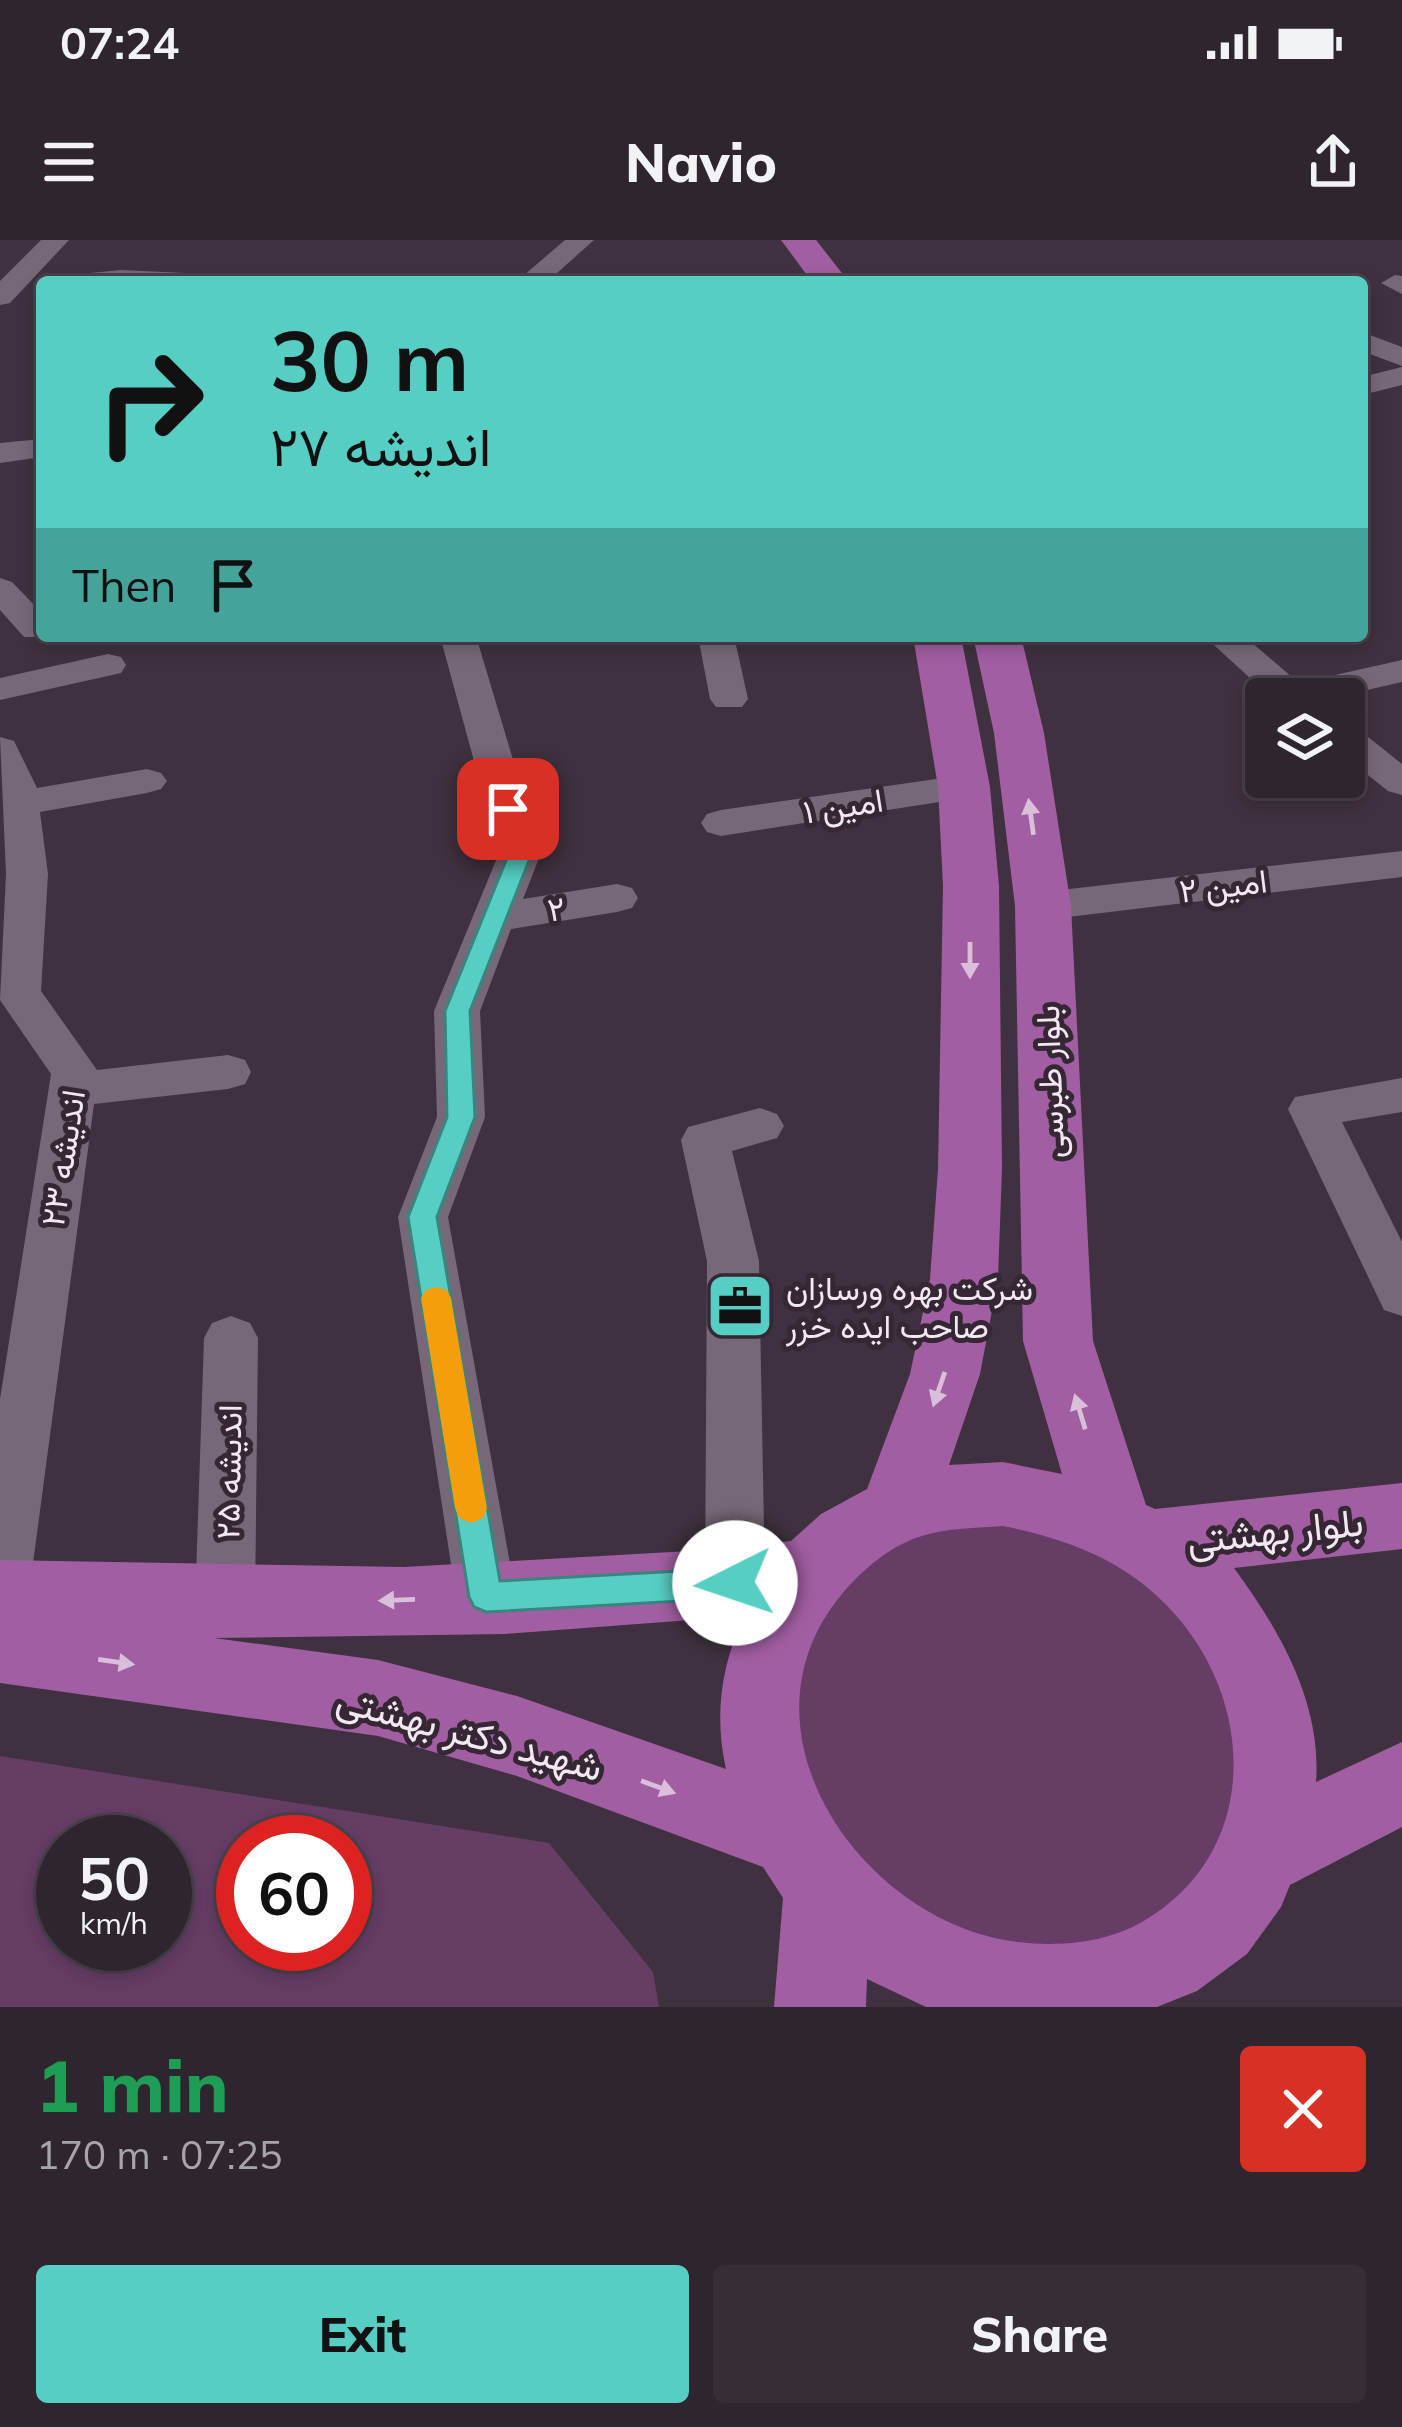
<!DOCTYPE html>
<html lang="en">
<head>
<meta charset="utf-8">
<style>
	body { margin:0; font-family:Mulish,Vazirmatn,sans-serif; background:#372d37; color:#f1f3f6; height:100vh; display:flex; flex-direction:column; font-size:45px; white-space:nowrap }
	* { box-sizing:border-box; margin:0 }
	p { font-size:39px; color:#a7a5aa }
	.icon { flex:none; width:66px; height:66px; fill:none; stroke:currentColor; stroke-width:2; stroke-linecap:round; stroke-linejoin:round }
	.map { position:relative; height:1767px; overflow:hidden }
	.details { display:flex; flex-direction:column; background:#2f252f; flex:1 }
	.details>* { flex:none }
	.banner { position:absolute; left:36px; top:36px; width:1332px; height:366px; border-radius:12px; box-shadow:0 6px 18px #0003,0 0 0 3px #4a424b; background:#56cec4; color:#111; overflow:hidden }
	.fabs { position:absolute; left:1245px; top:438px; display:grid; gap:24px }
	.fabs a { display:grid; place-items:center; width:120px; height:120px; border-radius:12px; background:#2f252f; box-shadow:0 6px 18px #0003,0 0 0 3px #4a424b; font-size:60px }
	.speed { position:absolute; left:36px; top:1575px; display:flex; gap:24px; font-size:60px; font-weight:700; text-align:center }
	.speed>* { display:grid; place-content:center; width:156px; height:156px; border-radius:50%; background:#2f252f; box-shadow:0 6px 18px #0003,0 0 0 3px #4a424b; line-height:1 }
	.speed small { font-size:30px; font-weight:400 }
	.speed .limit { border:18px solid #d22; background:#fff; color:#111 }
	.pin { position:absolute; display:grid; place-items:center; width:102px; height:102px; color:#fff; margin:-51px; border-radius:24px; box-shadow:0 6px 18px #0006 }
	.me { position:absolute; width:132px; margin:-66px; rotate:266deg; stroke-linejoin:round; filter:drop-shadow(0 0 9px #0008) }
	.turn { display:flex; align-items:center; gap:42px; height:252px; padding:0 36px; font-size:54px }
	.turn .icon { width:156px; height:156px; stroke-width:2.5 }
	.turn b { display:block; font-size:84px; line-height:102px }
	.then { display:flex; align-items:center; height:114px; padding:0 36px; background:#0003; gap:24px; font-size:45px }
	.round { display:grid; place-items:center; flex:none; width:126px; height:126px; border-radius:12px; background:#372d37 }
	.summary { display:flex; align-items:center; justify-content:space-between; height:204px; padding:0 36px }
	h1 { font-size:72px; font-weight:800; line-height:90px; color:#1e9e55 }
	.cta { display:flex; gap:24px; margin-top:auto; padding:24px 36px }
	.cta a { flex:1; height:138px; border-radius:12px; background:#56cec4; color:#111; font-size:48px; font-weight:800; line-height:138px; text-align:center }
	.cta a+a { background:#372d37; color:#f1f3f6 }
	.status { display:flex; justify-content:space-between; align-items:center; height:84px; padding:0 60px; background:#2f252f; direction:ltr }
	.status svg { height:33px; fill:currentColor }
	header { display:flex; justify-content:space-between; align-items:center; height:156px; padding:0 36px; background:#2f252f; font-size:54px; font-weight:800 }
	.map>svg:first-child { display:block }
</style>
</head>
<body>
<div class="status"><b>07:24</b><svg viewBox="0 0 49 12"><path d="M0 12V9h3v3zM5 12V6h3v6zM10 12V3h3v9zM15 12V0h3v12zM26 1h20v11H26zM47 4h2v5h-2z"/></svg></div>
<header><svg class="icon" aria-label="menu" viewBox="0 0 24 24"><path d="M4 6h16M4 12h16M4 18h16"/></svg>Navio<svg class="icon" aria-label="share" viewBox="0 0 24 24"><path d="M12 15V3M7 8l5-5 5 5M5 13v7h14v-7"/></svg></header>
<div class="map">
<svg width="1402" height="1767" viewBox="0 0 1402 1767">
	<rect width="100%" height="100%" fill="#3f313f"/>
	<g fill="#653d65" fill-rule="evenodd">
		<path d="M949 1257 1203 1350 1264 1613 1058 1750 827 1648 774 1389Z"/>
		<path d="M0 1516 549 1603 653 1732 659 1767H0ZM63 1602H165V1704H63ZM243 1602H345V1704H243Z"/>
	</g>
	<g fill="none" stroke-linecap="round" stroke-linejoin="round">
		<g fill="#776877" fill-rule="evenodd">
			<path d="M41 0H69L10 63 0 65V41Z"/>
			<path d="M565 0H594L547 42H516Z"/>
			<path d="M121 30 207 34 221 42H66L80 34Z"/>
			<path d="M1395 35 1402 36V54L1381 43Z"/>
			<path d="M1362 92 1402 107V126L1362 111Z"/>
			<path d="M1402 127V145L1362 155V137Z"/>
			<path d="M42 199V217L0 223V203Z"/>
			<path d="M0 338 12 342 42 373V396L50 397H24L0 370Z"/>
			<path d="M440 396H476L541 613 523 659 617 644 632 648 638 658 632 668 617 672 511 689 480 771 485 877 448 977 516 1357 507 1376 486 1384 465 1376 456 1357 398 977 437 877 434 771 499 613Z"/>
			<path d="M698 396H734L748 459 742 467H716L710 459Z"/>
			<path d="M1204 396H1244L1299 443 1402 420V442L1328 459H1273Z"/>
			<path d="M108 414 121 417 126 425 121 433 0 460V438Z"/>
			<path d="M1344 485 1358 489 1402 524V555L1388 551 1344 516Z"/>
			<path d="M0 497 14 501 37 548 147 529 161 533 167 541 161 549 147 553 40 572 48 634 41 751 97 830 228 815 245 820 251 832 245 844 228 849 94 864 30 1346 21 1365 0 1373V1159L51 834 0 760 6 634Z"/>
			<path d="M964 535 978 538 984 547 978 556 721 596 707 592 701 583 707 574 721 570Z"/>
			<path d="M1402 611V637L1043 680 1028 676 1022 666 1028 656 1043 652Z"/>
			<path d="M1402 838V872L1342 882 1402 1002V1076L1384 1070 1288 869 1295 857Z"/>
			<path d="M760 868 777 874 784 886 777 898 732 911 759 1021 765 1343 756 1362 735 1370 714 1362 705 1343 707 1021 681 900 688 887Z"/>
			<path d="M231 1076 250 1083 258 1098 255 1366 246 1385 225 1393 204 1385 195 1366 204 1098 212 1083Z"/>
		</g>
		<g fill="#a15ea2" fill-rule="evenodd">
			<path d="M781 0H816L849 42H812Z"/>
			<path d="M913 396H961L990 547 999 646 1002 929 998 1039 980 1134 949 1225 1003 1222 1062 1234 1023 1101 1015 666 994 493 973 396H1021L1044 493 1071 666 1093 1101 1146 1265 1155 1269 1402 1243V1309L1234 1328C1279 1389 1322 1463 1316 1542L1402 1502V1587L1290 1645 1281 1667 1247 1714 1197 1751 1157 1767H926L867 1739 866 1767H774L783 1658 763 1627 517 1536 378 1496 0 1443V1320L404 1327 707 1310 791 1301 821 1274 867 1249 910 1134 930 1039 938 929 943 646 938 547ZM1003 1286C1061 1298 1114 1316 1158 1357 1256 1447 1267 1610 1142 1682 1106 1703 1058 1707 1018 1702 864 1684 727 1491 842 1354 862 1330 891 1305 922 1296 948 1288 976 1288 1003 1286ZM744 1376C721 1426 714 1476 726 1529L517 1456 378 1420 214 1398 505 1394Z"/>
		</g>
	</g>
	<defs><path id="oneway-solid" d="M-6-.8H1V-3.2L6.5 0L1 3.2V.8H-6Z" transform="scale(3)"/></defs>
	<g fill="#d9bfd9">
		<use href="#oneway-solid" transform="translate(1031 577) rotate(-98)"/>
		<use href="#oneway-solid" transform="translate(970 720) rotate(90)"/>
		<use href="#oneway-solid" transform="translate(939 1149) rotate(109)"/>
		<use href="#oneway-solid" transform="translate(1080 1172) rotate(-107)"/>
		<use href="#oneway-solid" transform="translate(397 1360) rotate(178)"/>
		<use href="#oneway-solid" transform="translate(116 1422) rotate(8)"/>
		<use href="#oneway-solid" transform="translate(658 1547) rotate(20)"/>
	</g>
	<path fill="#56cec4" stroke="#38867f" stroke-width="3" d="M508 562 519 569 532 613 470 771 475 877 437 977 500 1341 735 1328 747 1332 752 1343 747 1354 735 1358 486 1372 474 1367 469 1357 408 977 447 877 445 771 509 613 496 569Z"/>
	<path fill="#f59e0b" d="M436 1047 447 1050 451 1058 487 1268 483 1278 471 1283 459 1278 455 1268 421 1058 426 1050Z"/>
	<defs>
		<symbol id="office-square" viewBox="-11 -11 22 22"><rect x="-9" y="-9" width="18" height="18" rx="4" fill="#56cec4" stroke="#352734"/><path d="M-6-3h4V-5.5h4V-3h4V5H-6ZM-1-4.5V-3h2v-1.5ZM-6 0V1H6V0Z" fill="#111"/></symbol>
	</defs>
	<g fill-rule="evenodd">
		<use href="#office-square" x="702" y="1028" width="76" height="76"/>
	</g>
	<g text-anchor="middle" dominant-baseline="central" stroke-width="10" stroke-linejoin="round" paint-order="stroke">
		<g font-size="33" fill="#f1e8f1" stroke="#352734">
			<text transform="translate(843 565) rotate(-9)">امین ۱</text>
			<text transform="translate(1223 645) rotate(-7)">امین ۲</text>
			<text transform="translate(556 668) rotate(-9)">۲</text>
			<text transform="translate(1049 842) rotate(-92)">بلوار طبرسی</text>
			<text transform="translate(62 918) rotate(-81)">اندیشه ۲۳</text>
			<text transform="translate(228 1232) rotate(-89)">اندیشه ۲۵</text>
		</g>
		<g font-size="33" fill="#f1e8f1" stroke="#352734" text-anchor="start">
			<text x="786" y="1047">شرکت بهره ورسازان<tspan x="786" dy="38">صاحب ایده خزر</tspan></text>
		</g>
		<g font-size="39" fill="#f1e8f1" stroke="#352734">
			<text transform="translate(1275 1290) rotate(-6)">بلوار بهشتی</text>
			<text transform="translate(470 1492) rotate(15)">شهید دکتر بهشتی</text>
		</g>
	</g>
</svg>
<div class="fabs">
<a><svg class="icon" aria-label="layers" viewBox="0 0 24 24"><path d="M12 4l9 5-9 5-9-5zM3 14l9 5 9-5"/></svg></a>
</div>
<div class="speed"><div>50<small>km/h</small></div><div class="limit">60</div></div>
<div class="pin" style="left:508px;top:569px;background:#d93025"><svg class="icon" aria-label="arrive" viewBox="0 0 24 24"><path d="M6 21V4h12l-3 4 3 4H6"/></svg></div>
<svg class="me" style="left:735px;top:1343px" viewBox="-20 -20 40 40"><circle r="19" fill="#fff"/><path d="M0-13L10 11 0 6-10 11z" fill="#56cec4"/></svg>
<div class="banner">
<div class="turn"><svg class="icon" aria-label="right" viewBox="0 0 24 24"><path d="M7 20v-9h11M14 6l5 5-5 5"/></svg><div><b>30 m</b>اندیشه ۲۷</div></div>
<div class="then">Then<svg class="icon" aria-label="arrive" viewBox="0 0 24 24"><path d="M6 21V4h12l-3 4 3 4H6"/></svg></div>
</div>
</div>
<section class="details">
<div class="summary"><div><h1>1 min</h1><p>170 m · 07:25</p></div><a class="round" style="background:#d93025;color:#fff"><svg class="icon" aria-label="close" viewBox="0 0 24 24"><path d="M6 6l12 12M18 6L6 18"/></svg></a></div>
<div class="cta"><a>Exit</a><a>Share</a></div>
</section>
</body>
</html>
